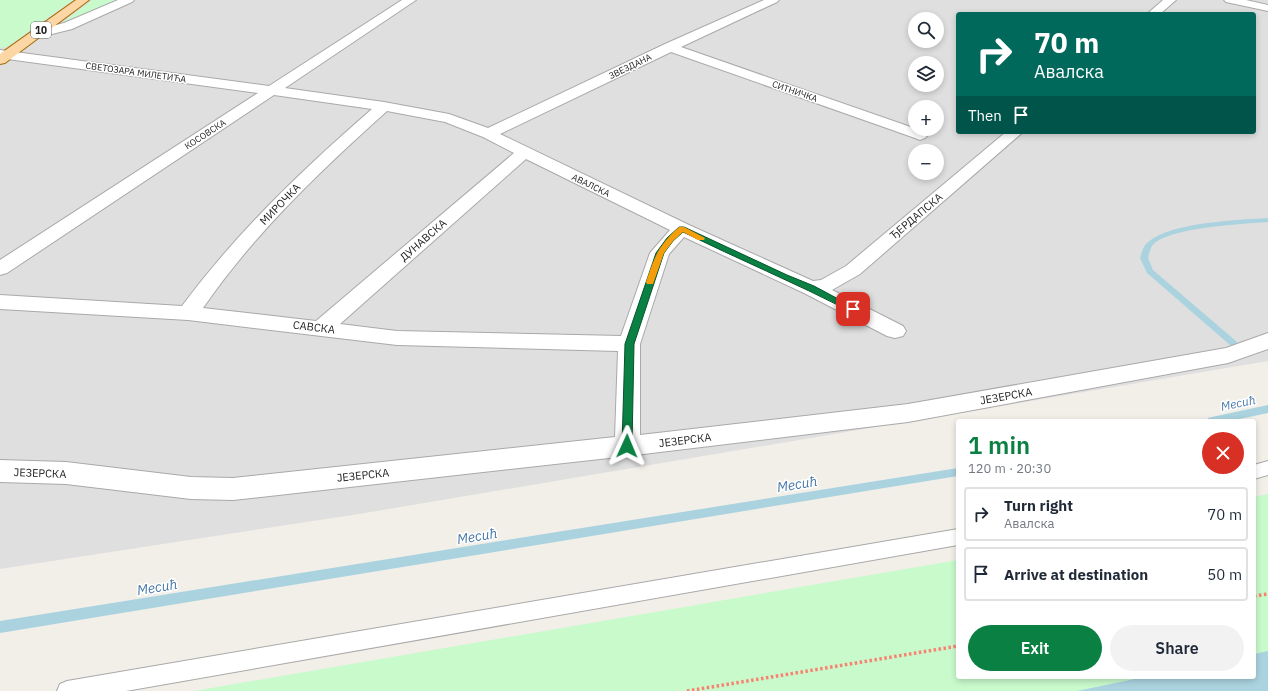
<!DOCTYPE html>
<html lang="en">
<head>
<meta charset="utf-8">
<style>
	body { margin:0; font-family:"IBM Plex Sans",sans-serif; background:#f2f2f3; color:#1f2937; height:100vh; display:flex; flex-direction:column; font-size:15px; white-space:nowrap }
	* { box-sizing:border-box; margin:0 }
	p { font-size:13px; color:#747a83 }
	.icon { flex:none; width:22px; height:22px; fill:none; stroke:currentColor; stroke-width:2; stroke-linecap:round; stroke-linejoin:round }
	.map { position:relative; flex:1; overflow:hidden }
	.panel { position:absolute; left:956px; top:419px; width:300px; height:260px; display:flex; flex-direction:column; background:#fff; border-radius:4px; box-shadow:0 2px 6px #0003 }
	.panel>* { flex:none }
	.hud { position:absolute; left:956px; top:12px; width:300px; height:122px; border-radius:4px; box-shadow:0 2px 6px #0003; background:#00695c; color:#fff; overflow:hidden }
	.fabs { position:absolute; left:908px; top:12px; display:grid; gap:8px }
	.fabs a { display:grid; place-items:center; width:36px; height:36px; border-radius:50%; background:#fff; box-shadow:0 2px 6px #0003; font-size:20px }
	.pin { position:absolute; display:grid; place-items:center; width:34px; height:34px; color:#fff; margin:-17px; border-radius:8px; box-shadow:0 2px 6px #0006 }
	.me { position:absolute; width:44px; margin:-22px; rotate:1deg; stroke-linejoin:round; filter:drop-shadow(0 0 3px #0008) }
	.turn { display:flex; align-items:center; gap:14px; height:84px; padding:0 12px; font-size:18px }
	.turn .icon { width:52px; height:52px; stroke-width:2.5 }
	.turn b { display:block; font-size:28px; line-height:34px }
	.then { display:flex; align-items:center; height:38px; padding:0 12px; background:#0003; gap:8px; font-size:15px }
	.round { display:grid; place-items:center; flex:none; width:42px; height:42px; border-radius:21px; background:#f2f2f3 }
	.headline { display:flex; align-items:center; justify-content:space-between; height:68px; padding:0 12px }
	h1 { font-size:24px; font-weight:600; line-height:30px; color:#0b8043 }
	.cta { display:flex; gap:8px; margin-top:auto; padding:8px 12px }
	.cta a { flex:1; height:46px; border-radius:24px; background:#0b8043; color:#fff; font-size:16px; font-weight:600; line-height:46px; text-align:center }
	.cta a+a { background:#f2f2f3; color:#1f2937 }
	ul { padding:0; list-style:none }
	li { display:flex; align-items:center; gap:12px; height:54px; margin:0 8px 6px; padding:0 4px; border:2px solid #e0e1e3; border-radius:4px }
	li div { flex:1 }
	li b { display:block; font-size:15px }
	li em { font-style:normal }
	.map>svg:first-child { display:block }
</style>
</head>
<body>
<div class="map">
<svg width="1268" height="691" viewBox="0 0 1268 691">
	<rect width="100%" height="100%" fill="#f2efe9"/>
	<path fill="#e0dfdf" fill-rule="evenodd" d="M0 0H1268V361L359 514 0 569ZM958 14H1254V132H958ZM915 19H937V41H915ZM915 63H937V85H915ZM915 107H937V129H915ZM915 151H937V173H915Z"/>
	<g fill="#c8facc">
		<path d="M0 0H73L7 47 0 48Z"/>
		<path d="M92 0H123L63 23H62Z"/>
		<path d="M1268 494V691H194L958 560V677H1254V497Z"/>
	</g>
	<path fill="#aad3df" d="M1268 651V691H1077L1144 677H1254V654Z"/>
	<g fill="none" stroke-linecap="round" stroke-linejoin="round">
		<g fill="#aad3df" fill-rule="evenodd">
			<path d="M1268 218V222C1245 224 1166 227 1152 246 1150 250 1149 254 1148 258L1153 270 1236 341 1237 343 1236 345H1230L1147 273 1140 258C1142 252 1143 246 1148 242 1172 222 1237 220 1268 218Z"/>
			<path d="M1268 405V413L1230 421H1207L1208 418 1212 417Z"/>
			<path d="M958 468V476L0 633V621Z"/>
		</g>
		<defs>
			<g id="lane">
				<path d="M1268 461V475L1254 479V465Z"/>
				<path d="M958 529V545L126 691H57L60 684 67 681Z"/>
			</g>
			<g id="street">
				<path d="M118 0H134L132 2 72 29 36 38 32 37 30 34 32 31 64 23Z"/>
				<path d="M402 0H416L285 88 384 102 449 114 488 128 665 44 764 0H779L777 2 681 47 925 132 928 135 925 138 920 140 915 138 671 52 500 134 689 225 813 281 821 280 846 266 1006 132H1023L860 274 832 290 903 326 906 331 903 336 895 338 887 336 804 293 684 237 669 254 640 344V435L908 404 1226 348 1268 333V349L1228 363 908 422 627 456 233 500 191 499 66 484 0 482V460L66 462 191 477 233 478 615 437 618 351 397 345 188 320 0 309V295L182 306C237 232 303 169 372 109L274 95 7 273 0 275V260L258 93 0 58V50L269 86ZM387 111 445 122 483 137 514 153 316 321 203 308C254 234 320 171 387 111ZM526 159 670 230 650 253 621 336 397 331 340 324Z"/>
				<path d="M1163 0H1176L1160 14H1147Z"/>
				<path d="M1224 0H1246L1268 5V11L1226 2Z"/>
			</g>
			<path id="primary" d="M76 0H89L5 63 0 64V54Z"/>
		</defs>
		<use href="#lane" stroke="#a9a9a9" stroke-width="2"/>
		<use href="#street" stroke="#a9a9a9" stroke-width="2"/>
		<use href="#primary" stroke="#a06b00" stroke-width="2"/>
		<g stroke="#fa8072" stroke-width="3.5" stroke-dasharray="2.5 2.5" stroke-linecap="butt">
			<path d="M1254 596 1268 594"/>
			<path d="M687 691 958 646"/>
		</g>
		<use href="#lane" fill="#fff" fill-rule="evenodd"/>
		<use href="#street" fill="#fff" fill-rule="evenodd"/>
		<use href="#primary" fill="#fcd6a4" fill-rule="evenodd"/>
	</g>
	<path fill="#0b8043" stroke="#07532c" d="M679 227H684L787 275 814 286 857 309 856 311H850C795 283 738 259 683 232L673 241 664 253 634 344 632 446 631 449 627 451 624 449 622 446 625 344 656 253 667 238Z"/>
	<path fill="#f59e0b" d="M679 227H684L705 238 704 240H698L683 232 673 241 664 253 653 284H647L646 282C655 256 658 246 679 227Z"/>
	<g text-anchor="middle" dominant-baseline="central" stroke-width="3" stroke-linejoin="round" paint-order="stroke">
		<g font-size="9" fill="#222" stroke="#fff">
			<text transform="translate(630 66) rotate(-26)">ЗВЕЗДАНА</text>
			<text transform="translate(136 72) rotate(8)">СВЕТОЗАРА МИЛЕТИЋА</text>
			<text transform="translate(795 91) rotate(19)">СИТНИЧКА</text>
			<text transform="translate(205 134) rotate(-33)">КОСОВСКА</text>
			<text transform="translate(591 185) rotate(26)">АВАЛСКА</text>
		</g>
		<rect fill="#fff" stroke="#646464" stroke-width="1" x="31" y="22" width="20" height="16" rx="3"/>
		<g font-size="10" font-weight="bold" fill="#222">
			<text x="41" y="30">10</text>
		</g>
		<g font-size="11" fill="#222" stroke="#fff">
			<text transform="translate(280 204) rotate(-46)">МИРОЧКА</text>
			<text transform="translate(916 216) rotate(-40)">ЂЕРДАПСКА</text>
			<text transform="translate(423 240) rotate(-41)">ДУНАВСКА</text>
			<text transform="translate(314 327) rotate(7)">САВСКА</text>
			<text transform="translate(1006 396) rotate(-10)">ЈЕЗЕРСКА</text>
			<text transform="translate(685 440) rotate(-7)">ЈЕЗЕРСКА</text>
			<text transform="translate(40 473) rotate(2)">ЈЕЗЕРСКА</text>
			<text transform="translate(363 475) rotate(-6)">ЈЕЗЕРСКА</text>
		</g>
		<g font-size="12" font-style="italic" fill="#4a7aab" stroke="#fff">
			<text transform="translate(1238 403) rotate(-12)">Месић</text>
		</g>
		<g font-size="14" font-style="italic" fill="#4a7aab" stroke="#fff">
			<text transform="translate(797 484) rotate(-9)">Месић</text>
			<text transform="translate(477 536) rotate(-9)">Месић</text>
			<text transform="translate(157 587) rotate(-9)">Месић</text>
		</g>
	</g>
</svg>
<div class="fabs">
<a><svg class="icon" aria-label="search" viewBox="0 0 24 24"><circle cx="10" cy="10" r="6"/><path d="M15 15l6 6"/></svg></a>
<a><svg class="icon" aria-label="layers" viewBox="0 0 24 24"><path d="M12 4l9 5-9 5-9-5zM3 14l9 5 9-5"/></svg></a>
<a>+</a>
<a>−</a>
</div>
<div class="pin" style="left:853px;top:309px;background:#d93025"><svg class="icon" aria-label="arrive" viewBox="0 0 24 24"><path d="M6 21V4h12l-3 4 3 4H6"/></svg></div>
<svg class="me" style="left:627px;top:446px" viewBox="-20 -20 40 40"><path d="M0-17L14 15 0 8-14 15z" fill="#0b8043" stroke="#fff" stroke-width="4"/></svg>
<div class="hud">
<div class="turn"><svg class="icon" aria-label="right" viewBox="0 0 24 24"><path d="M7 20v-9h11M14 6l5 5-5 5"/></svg><div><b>70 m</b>Авалска</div></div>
<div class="then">Then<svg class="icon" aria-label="arrive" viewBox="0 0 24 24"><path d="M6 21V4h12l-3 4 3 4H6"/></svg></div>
</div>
<section class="panel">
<div class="headline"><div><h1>1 min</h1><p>120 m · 20:30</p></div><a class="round" style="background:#d93025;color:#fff"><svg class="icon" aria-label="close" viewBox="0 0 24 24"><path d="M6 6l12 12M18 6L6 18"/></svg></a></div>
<ul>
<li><svg class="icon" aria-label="right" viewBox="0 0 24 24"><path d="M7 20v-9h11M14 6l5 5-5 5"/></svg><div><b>Turn right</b><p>Авалска</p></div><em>70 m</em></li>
<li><svg class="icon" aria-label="arrive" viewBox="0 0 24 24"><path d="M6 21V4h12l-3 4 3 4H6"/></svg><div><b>Arrive at destination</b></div><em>50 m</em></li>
</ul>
<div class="cta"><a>Exit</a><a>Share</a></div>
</section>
</div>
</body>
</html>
